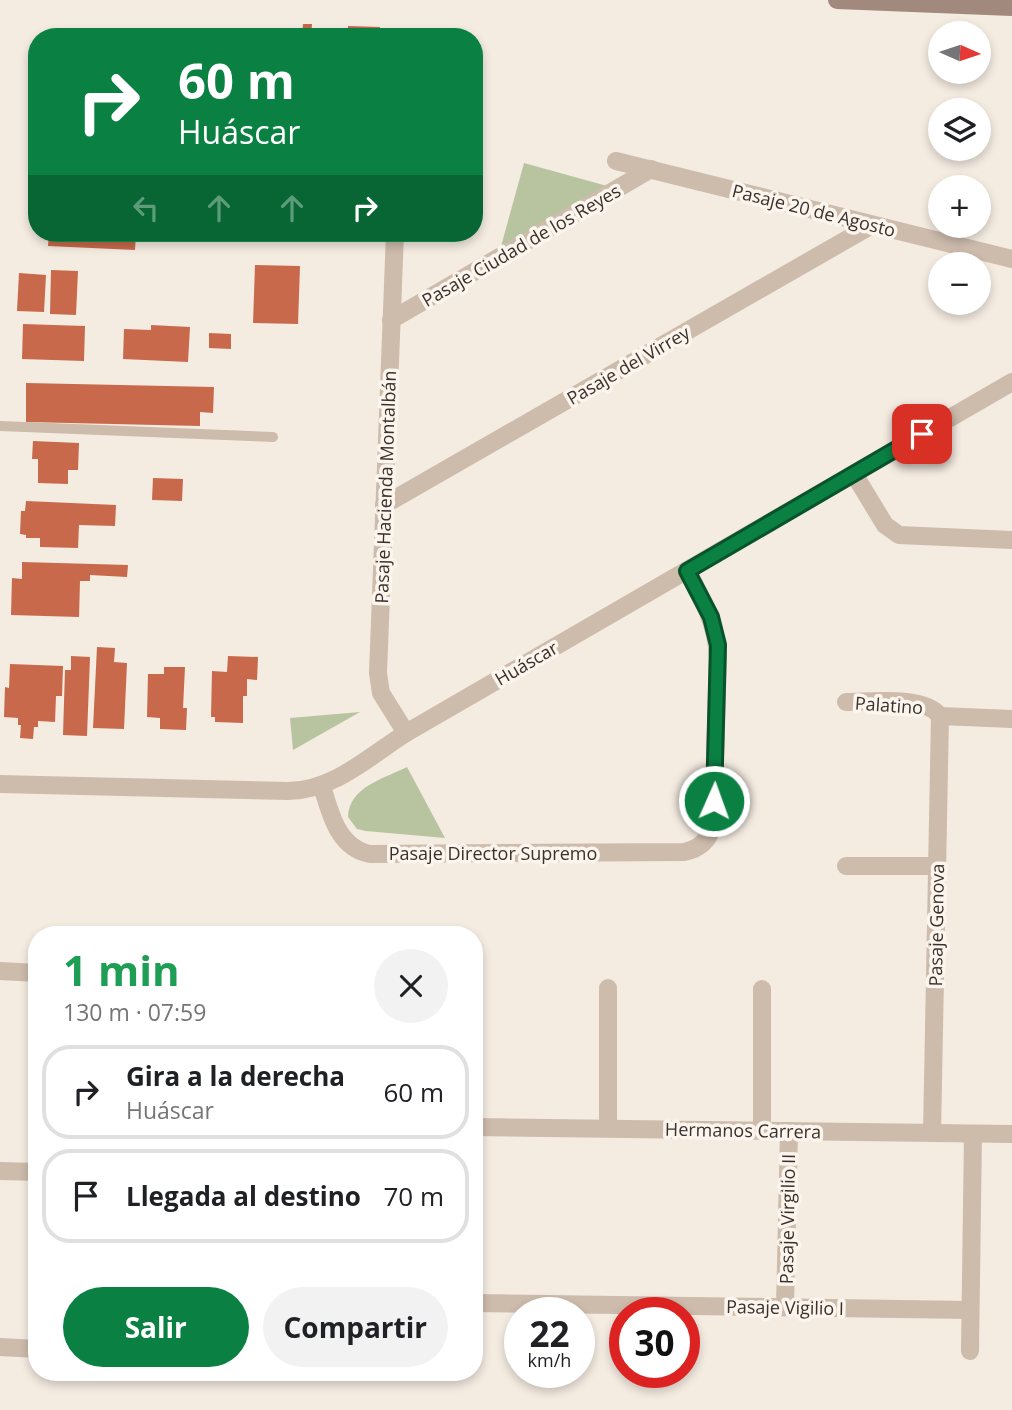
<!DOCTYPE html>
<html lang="es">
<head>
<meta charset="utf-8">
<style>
	body { margin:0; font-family:"Open Sans",sans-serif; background:#f2f2f2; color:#202124; height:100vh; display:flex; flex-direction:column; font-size:26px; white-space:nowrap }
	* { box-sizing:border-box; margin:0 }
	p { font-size:23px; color:#757577 }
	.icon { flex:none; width:38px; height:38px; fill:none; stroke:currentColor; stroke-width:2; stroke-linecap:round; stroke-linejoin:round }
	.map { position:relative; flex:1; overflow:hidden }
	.details { position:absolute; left:28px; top:926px; width:455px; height:455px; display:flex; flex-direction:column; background:#fff; border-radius:28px; box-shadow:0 4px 10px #0003 }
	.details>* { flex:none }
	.banner { position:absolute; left:28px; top:28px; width:455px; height:214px; border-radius:28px; box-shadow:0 4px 10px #0003; background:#0b8043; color:#fff; overflow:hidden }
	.needle { width:46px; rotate:93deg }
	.tools { position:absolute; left:928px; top:21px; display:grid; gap:14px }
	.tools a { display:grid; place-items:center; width:63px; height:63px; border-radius:50%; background:#fff; box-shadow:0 4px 10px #0003; font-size:35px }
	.speed { position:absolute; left:504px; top:1297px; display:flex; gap:14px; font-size:35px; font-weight:700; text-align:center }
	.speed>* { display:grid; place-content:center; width:91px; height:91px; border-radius:50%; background:#fff; box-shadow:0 4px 10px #0003; line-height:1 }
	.speed small { font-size:18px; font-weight:400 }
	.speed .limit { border:10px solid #d22; background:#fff; color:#111 }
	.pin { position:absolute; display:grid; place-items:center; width:60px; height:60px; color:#fff; margin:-30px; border-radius:14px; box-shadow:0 4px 10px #0006 }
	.me { position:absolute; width:77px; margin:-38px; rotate:2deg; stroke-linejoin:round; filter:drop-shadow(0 0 5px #0008) }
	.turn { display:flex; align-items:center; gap:24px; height:147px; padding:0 35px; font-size:32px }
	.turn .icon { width:91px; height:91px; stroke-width:2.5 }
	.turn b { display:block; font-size:49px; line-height:60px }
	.lanes { display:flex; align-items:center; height:66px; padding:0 35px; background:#0003; justify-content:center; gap:35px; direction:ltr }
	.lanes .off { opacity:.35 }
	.round { display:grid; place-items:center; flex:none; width:74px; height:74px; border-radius:37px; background:#f2f2f2 }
	.headline { display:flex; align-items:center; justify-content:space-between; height:119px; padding:0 35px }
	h1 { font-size:42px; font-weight:700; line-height:52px; color:#1e9e55 }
	.action { display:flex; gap:14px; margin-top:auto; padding:14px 35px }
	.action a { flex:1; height:80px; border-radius:42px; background:#0b8043; color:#fff; font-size:28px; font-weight:700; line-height:80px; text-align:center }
	.action a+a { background:#f2f2f2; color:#202124 }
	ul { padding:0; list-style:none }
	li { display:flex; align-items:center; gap:21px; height:94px; margin:0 14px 10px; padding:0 21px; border:4px solid #e0e0e0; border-radius:28px }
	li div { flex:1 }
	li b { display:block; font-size:26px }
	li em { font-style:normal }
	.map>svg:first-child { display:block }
</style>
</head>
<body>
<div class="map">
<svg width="1012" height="1410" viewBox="0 0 1012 1410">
	<rect width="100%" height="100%" fill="#f4ebe1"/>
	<g fill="#b8c4a0">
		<path d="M524 163 618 189 497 261Z"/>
		<path d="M360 712 293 750 290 718Z"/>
		<path d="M407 767 445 838 366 831 357 829 348 817C349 787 383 779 407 767Z"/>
	</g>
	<g fill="#c8694b">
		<path d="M303 24H312L311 37H302Z"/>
		<path d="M348 26 380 27V37H348Z"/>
		<path d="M49 233H136L135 250 48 246Z"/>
		<path d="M255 265 300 266 298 324 253 323Z"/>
		<path d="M51 270 78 271 76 315 50 314Z"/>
		<path d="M19 273 46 275 44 312 17 311Z"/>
		<path d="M23 324 85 326 84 361 22 359Z"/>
		<path d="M151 325 190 327 188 362 123 359 124 329 151 330Z"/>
		<path d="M209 333 231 334V349L209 348Z"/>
		<path d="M26 383 214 387 213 413 200 412V426L26 422Z"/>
		<path d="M33 441 79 443 78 470H68V484L38 483V459H32Z"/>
		<path d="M153 478 183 479 182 501 152 500Z"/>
		<path d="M26 501 116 505 115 526 79 525 78 548 40 547V538H26V535L20 534 21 511H25Z"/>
		<path d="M22 562 128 565 127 577 90 575V581H80L79 617 11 615 12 578 22 579Z"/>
		<path d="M97 647 115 648 114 662 127 663 124 729 93 728Z"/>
		<path d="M71 656 90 657 87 736 63 735 65 670H71Z"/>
		<path d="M228 656 258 657 257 680 247 679V696H243V723L215 722V717H211L212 671 227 672Z"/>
		<path d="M10 664 63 666 62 696H56L55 722 38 721V727H34L33 739 20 738 21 725H18V718L4 717 5 687 9 688Z"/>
		<path d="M164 667H185L183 708H187L186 730 160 729V718L147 717 148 674H164Z"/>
	</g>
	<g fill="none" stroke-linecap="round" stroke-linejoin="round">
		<path stroke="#cdbbac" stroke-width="10" d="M0 426 273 437"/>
		<g stroke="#cdbbac" stroke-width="18">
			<path d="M616 161 1012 259"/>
			<path d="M395 233 378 673 381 693 406 733"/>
			<path d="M391 320 651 169"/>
			<path d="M854 474 885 525 899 535 1012 540"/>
			<path d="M384 505 872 225"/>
			<path d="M846 702C871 702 924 695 940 716L1012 719"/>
			<path d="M322 786C330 813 338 848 370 854L684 852C699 849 709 841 713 825L718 657C716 624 703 599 687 571"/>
			<path d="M846 866H937"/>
			<path d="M0 971 37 973"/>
			<path d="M762 989V1131"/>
			<path d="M474 1127 1012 1134"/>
			<path d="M608 1128V988"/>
			<path d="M932 1133 940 716"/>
			<path d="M0 1171 37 1172"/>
			<path d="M474 1303 970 1310"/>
			<path d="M785 1307 789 1131"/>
			<path d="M0 1347 37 1349"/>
			<path d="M970 1351 973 1134"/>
		</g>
		<path stroke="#cdbbac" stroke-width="18" d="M0 784 288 791C333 791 370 756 406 733L1012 382"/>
		<path stroke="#a18a7d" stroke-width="18" d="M837 0 1012 7"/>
	</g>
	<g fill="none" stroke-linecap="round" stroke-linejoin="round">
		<defs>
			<path id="route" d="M714 801 718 645 711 617 687 571 922 434"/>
		</defs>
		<use href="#route" stroke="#07532c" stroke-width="18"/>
		<use href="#route" stroke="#0b8043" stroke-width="12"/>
	</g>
	<g text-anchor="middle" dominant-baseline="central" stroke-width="7" stroke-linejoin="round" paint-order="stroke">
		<g font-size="18" fill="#3b302b" stroke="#fbf5ee">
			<text transform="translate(814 210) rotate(14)">Pasaje 20 de Agosto</text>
			<text transform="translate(521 245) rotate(-30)">Pasaje Ciudad de los Reyes</text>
			<text transform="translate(628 365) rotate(-30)">Pasaje del Virrey</text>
			<text transform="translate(385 487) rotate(-88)">Pasaje Hacienda Montalbán</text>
			<text transform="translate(526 663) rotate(-30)">Huáscar</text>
			<text transform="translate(889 705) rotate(4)">Palatino</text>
			<text x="493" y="853">Pasaje Director Supremo</text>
			<text transform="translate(936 925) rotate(-89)">Pasaje Genova</text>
			<text transform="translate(743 1130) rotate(1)">Hermanos Carrera</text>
			<text transform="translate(787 1219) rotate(-89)">Pasaje Virgilio II</text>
			<text transform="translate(785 1307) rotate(1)">Pasaje Vigilio I</text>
		</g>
	</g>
</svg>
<div class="tools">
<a><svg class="needle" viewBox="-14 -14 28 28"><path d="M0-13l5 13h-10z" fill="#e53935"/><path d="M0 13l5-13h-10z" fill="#757577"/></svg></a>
<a><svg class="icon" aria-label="layers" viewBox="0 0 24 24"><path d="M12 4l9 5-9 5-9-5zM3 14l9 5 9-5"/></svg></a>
<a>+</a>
<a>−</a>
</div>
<div class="speed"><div>22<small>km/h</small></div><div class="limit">30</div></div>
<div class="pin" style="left:922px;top:434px;background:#d93025"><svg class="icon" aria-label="arrive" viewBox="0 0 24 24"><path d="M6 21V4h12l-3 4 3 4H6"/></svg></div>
<svg class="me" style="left:714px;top:801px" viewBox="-20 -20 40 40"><circle r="17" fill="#0b8043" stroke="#fff" stroke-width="3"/><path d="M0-11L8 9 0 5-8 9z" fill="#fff"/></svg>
<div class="banner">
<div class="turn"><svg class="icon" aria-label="right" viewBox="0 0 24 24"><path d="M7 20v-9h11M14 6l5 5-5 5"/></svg><div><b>60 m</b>Huáscar</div></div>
<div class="lanes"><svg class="icon off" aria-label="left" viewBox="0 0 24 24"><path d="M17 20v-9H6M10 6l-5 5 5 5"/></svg><svg class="icon off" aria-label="ahead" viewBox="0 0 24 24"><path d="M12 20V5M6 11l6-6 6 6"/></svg><svg class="icon off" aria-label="ahead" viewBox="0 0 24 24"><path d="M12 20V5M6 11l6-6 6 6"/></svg><svg class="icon" aria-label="right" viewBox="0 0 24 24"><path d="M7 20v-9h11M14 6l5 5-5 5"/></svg></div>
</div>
<section class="details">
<div class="headline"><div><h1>1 min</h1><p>130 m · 07:59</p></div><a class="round"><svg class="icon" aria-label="close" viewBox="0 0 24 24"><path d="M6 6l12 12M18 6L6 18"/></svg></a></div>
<ul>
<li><svg class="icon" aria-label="right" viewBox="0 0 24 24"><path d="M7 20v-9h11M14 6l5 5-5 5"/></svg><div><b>Gira a la derecha</b><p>Huáscar</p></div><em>60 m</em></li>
<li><svg class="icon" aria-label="arrive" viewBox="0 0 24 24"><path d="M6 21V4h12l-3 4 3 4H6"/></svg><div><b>Llegada al destino</b></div><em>70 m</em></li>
</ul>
<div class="action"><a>Salir</a><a>Compartir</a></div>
</section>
</div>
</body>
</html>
